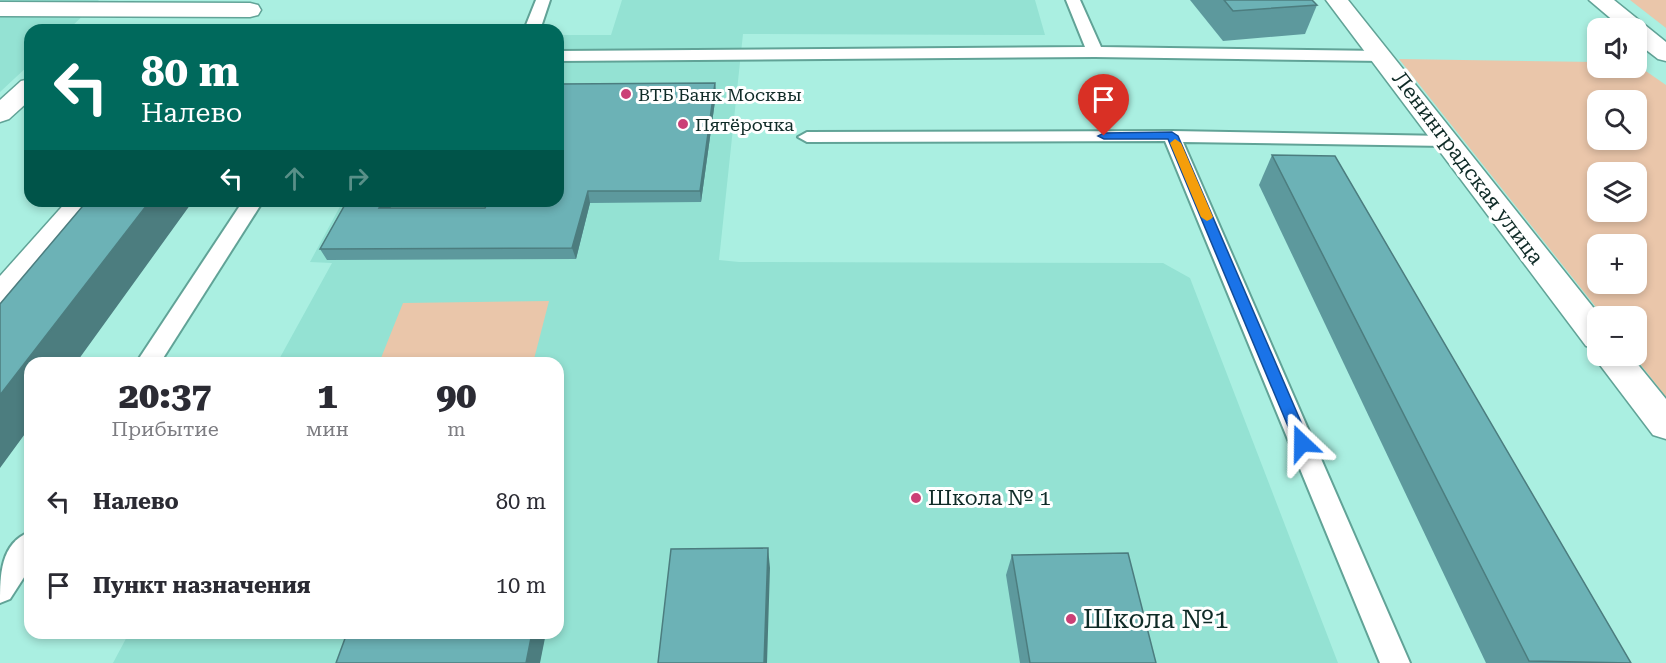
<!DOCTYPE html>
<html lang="ru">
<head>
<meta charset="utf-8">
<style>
	body { margin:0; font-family:"Roboto Serif",serif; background:#f2f2f3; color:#2b2b33; height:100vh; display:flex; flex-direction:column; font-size:22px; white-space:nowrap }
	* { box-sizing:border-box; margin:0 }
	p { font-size:20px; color:#7c7c81 }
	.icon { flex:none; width:33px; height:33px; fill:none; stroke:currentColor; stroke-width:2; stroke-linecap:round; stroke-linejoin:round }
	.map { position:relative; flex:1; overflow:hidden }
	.side { position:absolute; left:24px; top:357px; width:540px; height:282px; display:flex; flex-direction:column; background:#fff; border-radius:18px; box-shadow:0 3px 9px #0003 }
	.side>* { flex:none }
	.top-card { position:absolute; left:24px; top:24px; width:540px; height:183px; border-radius:18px; box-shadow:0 3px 9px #0003; background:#00695c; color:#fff; overflow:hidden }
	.fabs { position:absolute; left:1587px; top:18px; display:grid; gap:12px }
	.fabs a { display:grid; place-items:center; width:60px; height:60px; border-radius:12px; background:#fff; box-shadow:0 3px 9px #0003; font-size:30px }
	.pin { position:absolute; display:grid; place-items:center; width:51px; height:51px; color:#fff; margin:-62px -26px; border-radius:50% 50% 50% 0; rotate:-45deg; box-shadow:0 0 6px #0007 }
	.pin .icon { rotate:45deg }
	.me { position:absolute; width:66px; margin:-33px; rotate:337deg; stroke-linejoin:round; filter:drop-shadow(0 0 4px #0008) }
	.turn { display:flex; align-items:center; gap:21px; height:126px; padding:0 18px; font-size:27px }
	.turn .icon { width:78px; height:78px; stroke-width:2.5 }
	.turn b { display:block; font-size:42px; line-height:51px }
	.lanes { display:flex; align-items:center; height:57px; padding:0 18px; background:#0003; justify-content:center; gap:30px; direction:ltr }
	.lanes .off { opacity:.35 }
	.eta { display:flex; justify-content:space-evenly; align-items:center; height:102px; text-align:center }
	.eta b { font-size:36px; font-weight:800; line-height:42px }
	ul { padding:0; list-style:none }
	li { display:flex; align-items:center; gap:18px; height:84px; padding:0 18px }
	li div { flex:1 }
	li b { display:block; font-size:22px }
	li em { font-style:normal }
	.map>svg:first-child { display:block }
</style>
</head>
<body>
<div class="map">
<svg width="1666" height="663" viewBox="0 0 1666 663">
	<rect width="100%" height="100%" fill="#aaefe1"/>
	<g fill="#94e2d3">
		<path d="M0 0H99L68 30H30V64L0 92Z"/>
		<path d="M622 0H1035L1045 35 743 34 719 260 739 262 1163 263 1190 278 1338 663H113L129 633H558V363H277L332 263 310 262 343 201H558V35H611Z"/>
	</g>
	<g fill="#eac6aa" fill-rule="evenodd">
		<path d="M1630 0H1666V28Z"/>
		<path d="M1399 59 1597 62 1598 68H1636L1637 65 1666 85V397L1634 356H1636V316H1603ZM1598 100H1636V140H1598ZM1598 172H1636V212H1598ZM1598 244H1636V284H1598Z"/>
		<path d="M549 301 533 363H379L403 303Z"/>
	</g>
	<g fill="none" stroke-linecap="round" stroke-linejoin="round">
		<defs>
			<g id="lane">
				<path d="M536 0H550L540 30H524Z"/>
				<path d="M1066 0H1080L1101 47 1383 51 1391 56 1383 61 1095 57 558 61V51L1085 47Z"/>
				<path d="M1172 131 1446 136 1455 141 1446 146 1183 142 1410 663H1380L1165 141 807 142 798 137 807 132Z"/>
				<path d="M243 201H263L160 363H136Z"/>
				<path d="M30 532V568L10 599 0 603C0 576 0 543 30 532Z"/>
			</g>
			<g id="secondary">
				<path d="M1326 0H1348L1600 316H1598V349L1586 346Z"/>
				<path d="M0 2 250 3 258 5 261 10 258 15 250 17 0 16Z"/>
				<path d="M30 79V100L9 119 0 122V100L21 81Z"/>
				<path d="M67 201H97L11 304 0 307V276Z"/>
				<path d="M1598 352V356H1631L1666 399V439L1653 435 1600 365 1595 356Z"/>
			</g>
			<path id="primary" d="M1589 0H1614L1666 42V61L1658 59 1636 42V28H1622Z"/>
		</defs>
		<use href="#lane" stroke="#61a397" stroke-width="4"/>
		<use href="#secondary" stroke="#61a397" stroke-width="3"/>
		<use href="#primary" stroke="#61a397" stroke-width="3"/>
		<use href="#lane" fill="#fff" fill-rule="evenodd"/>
		<use href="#secondary" fill="#fff" fill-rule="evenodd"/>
		<use href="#primary" fill="#fff" fill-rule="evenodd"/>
	</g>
	<g fill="#5d999d">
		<path d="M1190 0H1312L1317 5 1305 34 1223 41Z"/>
		<path d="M715 83 716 94 701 202 590 203 576 259 327 260 320 249 347 201H394L390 208H485Z"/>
		<path d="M1272 155 1631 663H1486L1259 185Z"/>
		<path d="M1012 555 1156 663H1020L1006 575Z"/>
	</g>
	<g fill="#4c7d7f">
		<path d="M715 83 716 94 701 202 700 191Z"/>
		<path d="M588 191 590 203 576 259 572 248Z"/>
		<path d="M150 201H193L76 363H30V427L0 468V395Z"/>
		<path d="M383 201H394L385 219 379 208Z"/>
		<path d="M768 548 770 568 767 663H764Z"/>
		<path d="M532 633H546L540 663H526Z"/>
	</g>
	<g fill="#6cb2b6" stroke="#4c7d7f" stroke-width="1.5">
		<path d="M1224 0H1312L1317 5 1233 11Z"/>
		<path d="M715 83 700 191H588L572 248 320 249 347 201H383L379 208H485L488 201H558V84Z"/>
		<path d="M1272 155 1335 156 1631 663 1529 661Z"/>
		<path d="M87 201H150L0 395V304Z"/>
		<path d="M768 548 764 663H658L671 549Z"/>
		<path d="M1128 553 1156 663H1030L1012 555Z"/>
		<path d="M347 633H532L526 663H336Z"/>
	</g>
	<path fill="#1a73e8" stroke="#114b97" stroke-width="1.5" d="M1172 132 1178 136 1310 443 1308 448H1297L1295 443 1168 139H1104L1098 136 1104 133Z"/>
	<path fill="#f59e0b" d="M1175 139 1181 143 1213 217 1211 219 1207 221 1201 217 1170 143Z"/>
	<g fill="#cb4076" stroke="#fff" stroke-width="2">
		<circle cx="626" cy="94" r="6"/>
		<circle cx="683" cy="124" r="6"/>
		<circle cx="916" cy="498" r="6"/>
		<circle cx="1071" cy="619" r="6"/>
	</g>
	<g text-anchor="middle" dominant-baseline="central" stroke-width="6" stroke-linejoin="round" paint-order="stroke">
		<g font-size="18" fill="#0f2b27" stroke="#fff" text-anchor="start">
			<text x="638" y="94">ВТБ Банк Москвы</text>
			<text x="695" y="124">Пятёрочка</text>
		</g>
		<g font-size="21" fill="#0f2b27" stroke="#fff">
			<text transform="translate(1468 168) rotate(53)">Ленинградская улица</text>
		</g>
		<g font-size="21" fill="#0f2b27" stroke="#fff" text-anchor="start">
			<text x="928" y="498">Школа № 1</text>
		</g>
		<g font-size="26" fill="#0f2b27" stroke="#fff" text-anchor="start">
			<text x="1083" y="619">Школа №1</text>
		</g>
	</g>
</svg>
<div class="fabs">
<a><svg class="icon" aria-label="sound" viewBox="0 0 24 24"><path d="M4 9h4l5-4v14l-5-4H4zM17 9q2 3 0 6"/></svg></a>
<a><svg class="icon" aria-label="search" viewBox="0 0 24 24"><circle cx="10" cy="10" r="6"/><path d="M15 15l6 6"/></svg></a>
<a><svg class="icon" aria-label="layers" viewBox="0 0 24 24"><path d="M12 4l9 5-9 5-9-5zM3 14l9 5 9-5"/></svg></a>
<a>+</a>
<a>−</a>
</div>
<div class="pin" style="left:1104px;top:136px;background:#d93025"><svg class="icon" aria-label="arrive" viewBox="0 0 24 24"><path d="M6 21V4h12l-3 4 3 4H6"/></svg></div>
<svg class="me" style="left:1302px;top:443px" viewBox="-20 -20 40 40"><path d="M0-17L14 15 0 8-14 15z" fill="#1a73e8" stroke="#fff" stroke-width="4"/></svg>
<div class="top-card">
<div class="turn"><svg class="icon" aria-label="left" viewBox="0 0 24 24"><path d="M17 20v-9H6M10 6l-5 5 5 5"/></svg><div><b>80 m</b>Налево</div></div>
<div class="lanes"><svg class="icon" aria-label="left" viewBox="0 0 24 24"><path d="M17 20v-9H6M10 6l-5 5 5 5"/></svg><svg class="icon off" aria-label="ahead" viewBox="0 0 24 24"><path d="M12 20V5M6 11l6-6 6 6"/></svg><svg class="icon off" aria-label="right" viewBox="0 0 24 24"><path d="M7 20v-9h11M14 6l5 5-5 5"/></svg></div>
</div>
<section class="side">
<div class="eta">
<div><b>20:37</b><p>Прибытие</p></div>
<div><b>1</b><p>мин</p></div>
<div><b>90</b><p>m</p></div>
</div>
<ul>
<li><svg class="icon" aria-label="left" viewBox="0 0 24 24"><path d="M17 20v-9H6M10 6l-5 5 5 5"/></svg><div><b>Налево</b></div><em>80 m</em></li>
<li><svg class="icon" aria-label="arrive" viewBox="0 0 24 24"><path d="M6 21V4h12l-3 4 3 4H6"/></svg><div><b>Пункт назначения</b></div><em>10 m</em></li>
</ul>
</section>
</div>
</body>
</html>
